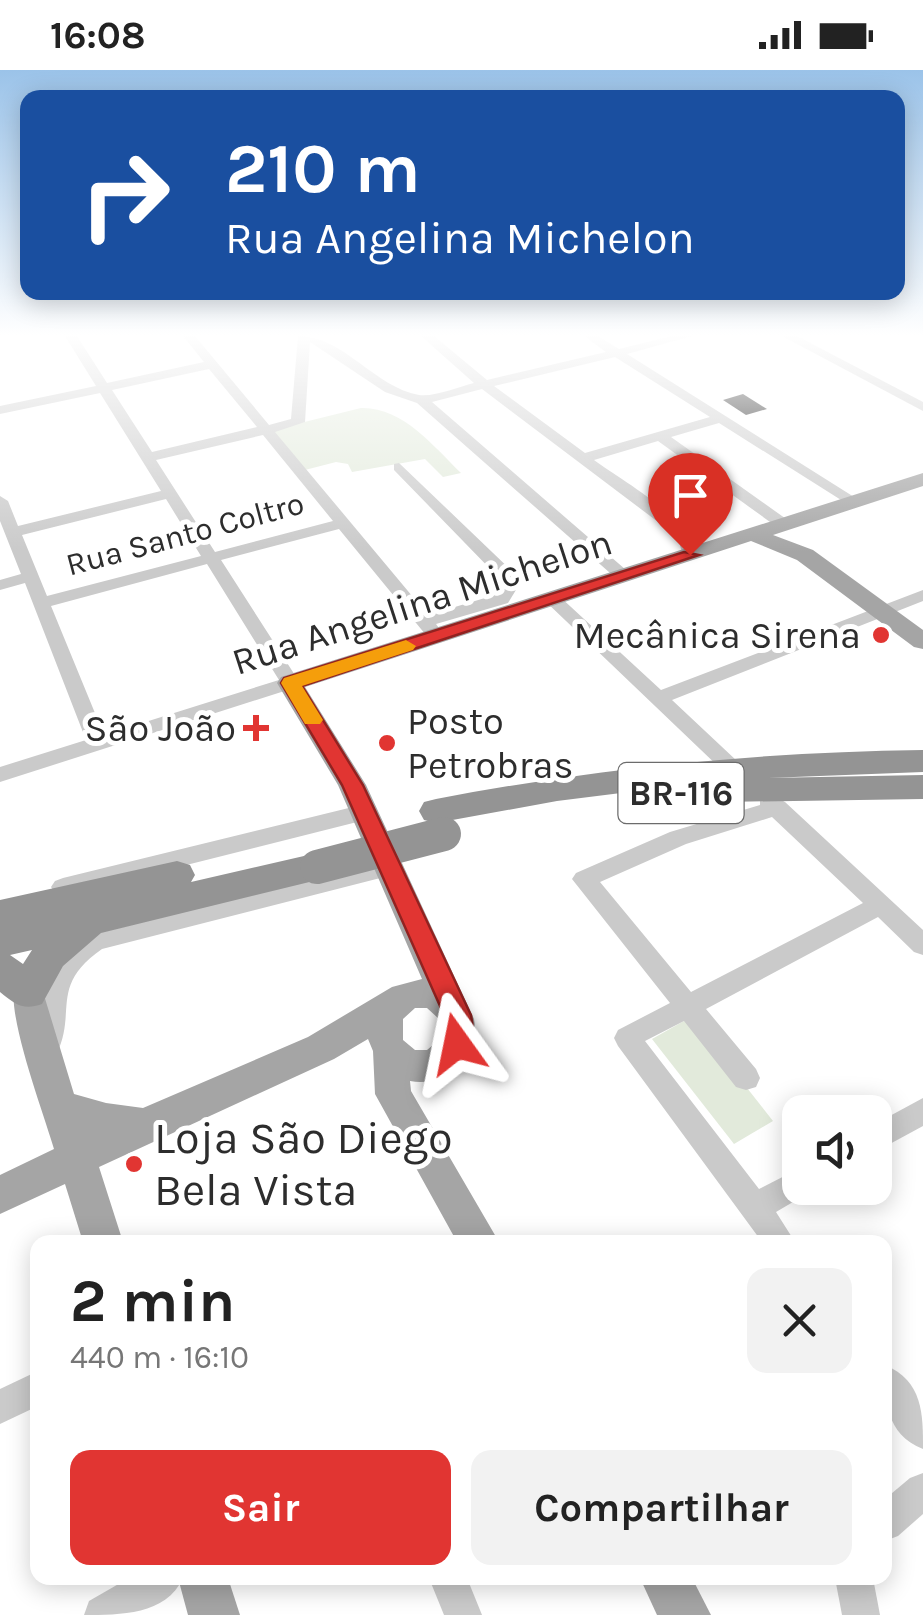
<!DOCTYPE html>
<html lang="pt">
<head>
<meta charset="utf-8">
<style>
	body { margin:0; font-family:Karla,sans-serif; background:#f2f2f2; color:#222; height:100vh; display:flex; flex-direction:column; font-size:38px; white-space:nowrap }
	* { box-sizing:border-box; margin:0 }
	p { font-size:32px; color:#767676 }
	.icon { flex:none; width:55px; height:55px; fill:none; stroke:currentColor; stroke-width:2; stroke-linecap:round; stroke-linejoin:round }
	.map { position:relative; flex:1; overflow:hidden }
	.drawer { position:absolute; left:30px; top:1165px; width:862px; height:350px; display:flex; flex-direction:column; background:#fff; border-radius:20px; box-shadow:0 5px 25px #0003 }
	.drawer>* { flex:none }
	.top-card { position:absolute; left:20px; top:20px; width:885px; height:210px; border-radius:20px; box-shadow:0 5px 25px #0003; background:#1a4fa0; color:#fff; overflow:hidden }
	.fabs { position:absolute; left:782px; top:1025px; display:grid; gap:20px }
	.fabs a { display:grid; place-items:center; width:110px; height:110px; border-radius:20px; background:#fff; box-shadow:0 5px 25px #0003; font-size:50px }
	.pin { position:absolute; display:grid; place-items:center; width:85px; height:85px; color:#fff; margin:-102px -42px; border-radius:50% 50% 50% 0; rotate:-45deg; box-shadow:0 0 10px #0007 }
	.pin .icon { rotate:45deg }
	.me { position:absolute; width:110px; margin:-55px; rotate:348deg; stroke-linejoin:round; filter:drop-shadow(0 0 8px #0008) }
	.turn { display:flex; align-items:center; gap:35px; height:210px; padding:0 40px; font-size:45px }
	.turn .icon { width:130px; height:130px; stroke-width:2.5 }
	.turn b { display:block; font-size:70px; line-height:85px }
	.round { display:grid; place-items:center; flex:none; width:105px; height:105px; border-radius:20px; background:#f2f2f2 }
	.head { display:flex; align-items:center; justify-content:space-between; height:170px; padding:0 40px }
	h1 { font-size:60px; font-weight:700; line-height:75px }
	.primary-button { display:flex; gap:20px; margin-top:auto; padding:20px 40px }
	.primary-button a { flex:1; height:115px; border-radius:20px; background:#e13532; color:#fff; font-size:40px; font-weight:700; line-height:115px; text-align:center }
	.primary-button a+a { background:#f2f2f2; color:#222 }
	.status { display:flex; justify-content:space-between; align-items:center; height:70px; padding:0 50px; background:#fff; direction:ltr }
	.status svg { height:28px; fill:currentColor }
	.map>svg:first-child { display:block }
</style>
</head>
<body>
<div class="status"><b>16:08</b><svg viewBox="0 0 49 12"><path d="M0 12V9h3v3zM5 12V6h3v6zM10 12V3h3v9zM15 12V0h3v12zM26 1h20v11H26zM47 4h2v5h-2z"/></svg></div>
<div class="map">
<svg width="923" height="1545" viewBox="0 0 923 1545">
	<rect width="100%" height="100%" fill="#fff"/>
	<g fill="#e2eadb">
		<path d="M361 338C403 337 433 376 461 403L443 407 425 389 352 402 348 394 336 392 301 401 268 361Z"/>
		<path d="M691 947 773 1051 734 1074 652 969Z"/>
	</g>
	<path fill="#141414" d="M743 324 767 339 746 345 723 330Z"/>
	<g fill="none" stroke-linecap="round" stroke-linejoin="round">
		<g fill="#cacaca" fill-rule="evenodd">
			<path d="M65 266H77L107 313 204 292 183 266H195L269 355 291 349 298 266C344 266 374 317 419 325 435 327 458 317 474 313L421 266H434L487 310 606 282 584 266H598L619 279 672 266H692L627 284 862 432 849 435 719 353 671 367 789 451V457H777L658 371 594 390C624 412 690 448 698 485L690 490 684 489 679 472 666 458 482 319 432 332 633 506 630 510H618L417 333 385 322 310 272 305 352 275 362 428 545 495 525 501 515 499 508 394 400V394L399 393 513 502 519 515 508 533 436 554 445 566 436 572 430 570 339 459 221 490 300 613 297 617 0 712V697L86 670 25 513 0 520V510L21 504 0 451V426L8 431 18 456 161 421 100 323 0 344V336L96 316ZM615 287 710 347 585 383 494 316ZM209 299 257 357 152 382 112 320ZM263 365 333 451 215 482 156 390ZM166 429 201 486 47 526 22 465ZM207 494 279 610 104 665 51 536Z"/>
			<path d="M782 266H797L923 332V341Z"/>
			<path d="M923 520V531L672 630 737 691 740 696 737 701H723L543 529 552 524 558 525 661 620Z"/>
			<path d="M768 723 785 732 923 860V885L914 882 878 847 706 939 756 999 760 1008 756 1017 746 1020 736 1017 684 951 645 971 759 1119 800 1098V1118H812L810 1122 776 1142 795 1172H762L618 976 614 968 618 960 670 933 572 809 576 803 670 762 760 735V726ZM772 747 863 833 691 922 600 812 686 774Z"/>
			<path d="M365 734 373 736 376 742 373 748 63 826 55 823 51 817 55 811 63 808Z"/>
			<path d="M388 789 396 792 400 798 396 804 102 879C49 916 77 941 57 983L48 987 39 983C21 946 55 885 86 864Z"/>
			<path d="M923 1028V1056L875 1082V1054Z"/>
			<path d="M885 1295C923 1311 923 1344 923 1379 885 1364 885 1330 885 1295Z"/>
			<path d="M38 1301V1336L0 1354V1319Z"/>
			<path d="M923 1403V1444L898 1466 885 1471V1429L910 1408Z"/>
			<path d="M129 1508H183C166 1545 120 1545 84 1545L89 1531Z"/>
			<path d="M429 1508H467L482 1545H444Z"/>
			<path d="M835 1508H873L880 1545H842Z"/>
		</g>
		<g fill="#a5a5a5" fill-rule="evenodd">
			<path d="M923 403V416L773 465 813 480 923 560V579L914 577 797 490 751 471 305 617 366 715 474 949C481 987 447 1018 410 1011L411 1021 499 1172H457L375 1024 373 981 368 969 334 989 99 1097 123 1172H83L65 1114 0 1144V1105L54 1079C45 1047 3 937 16 912L28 908 40 912 74 1024 106 1033 143 1038 308 967 392 917 422 909 338 715 277 613 281 607ZM415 938H427L439 949V970L427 980H415L403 970V949Z"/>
			<path d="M178 1508H228L240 1545H188Z"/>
			<path d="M640 1508H692L711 1545H657Z"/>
		</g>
		<g fill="#949494" fill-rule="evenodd">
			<path d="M923 680V702L768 708 923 705V729L721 732 709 728 704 720 709 712 557 731 436 753 424 750 419 741 424 732 436 729C598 698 759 682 923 680Z"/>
			<path d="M317 783 330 787 335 797 330 807 101 863 63 896 42 934C23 941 15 934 0 922V830L177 791 190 795 195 805 191 812ZM32 880 23 894 10 885Z"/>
		</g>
		<path stroke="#949494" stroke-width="34" d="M317 797 444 764"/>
	</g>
	<linearGradient id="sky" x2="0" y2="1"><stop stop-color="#9bc3e9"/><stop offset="0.55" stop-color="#fff"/><stop offset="1" stop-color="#fff" stop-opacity="0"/></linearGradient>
	<rect width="923" height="482" fill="url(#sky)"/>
	<path fill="#e13532" stroke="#922220" stroke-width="2.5" d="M684 482 699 485 302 616 363 715 471 945 474 964 467 982 457 986 448 982 444 974 447 964 444 945 342 715 281 613 284 608Z"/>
	<path fill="#f59e0b" d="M406 570 416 576 413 580 302 616 323 650 320 654H305L281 613 284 608Z"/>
	<g fill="#e13532" stroke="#fff" stroke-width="4">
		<circle cx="881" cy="565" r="10"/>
		<path d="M251 643h10v10h10v10h-10v10h-10v-10h-10v-10h10z"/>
		<circle cx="387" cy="673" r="10"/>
		<circle cx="134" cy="1094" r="10"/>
	</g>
	<g text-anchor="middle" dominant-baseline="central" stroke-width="10" stroke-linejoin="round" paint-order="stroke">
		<g font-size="32" fill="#2d2d2d" stroke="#fff">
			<text transform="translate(185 464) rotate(-15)">Rua Santo Coltro</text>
		</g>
		<rect fill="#fff" stroke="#6c6c6c" stroke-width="2.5" x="618.5" y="693" width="125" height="60" rx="8"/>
		<g font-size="35" font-weight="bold" fill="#2d2d2d">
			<text x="681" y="723">BR-116</text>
		</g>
		<g font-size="38" fill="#2d2d2d" stroke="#fff">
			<text transform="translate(422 532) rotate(-18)">Rua Angelina Michelon</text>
		</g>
		<g font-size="38" fill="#2d2d2d" stroke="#fff" text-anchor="end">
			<text x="861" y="565">Mecânica Sirena</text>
			<text x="407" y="651" text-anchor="start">Posto<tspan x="407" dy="44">Petrobras</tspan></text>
			<text x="236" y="658">São João</text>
		</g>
		<g font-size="45" fill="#2d2d2d" stroke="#fff" text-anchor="start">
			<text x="154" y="1068">Loja São Diego<tspan x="154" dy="52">Bela Vista</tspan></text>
		</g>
	</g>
</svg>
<div class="fabs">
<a><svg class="icon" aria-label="sound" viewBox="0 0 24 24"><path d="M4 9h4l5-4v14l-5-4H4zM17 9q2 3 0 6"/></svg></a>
</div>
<div class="pin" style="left:690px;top:485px;background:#d93025"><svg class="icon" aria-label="arrive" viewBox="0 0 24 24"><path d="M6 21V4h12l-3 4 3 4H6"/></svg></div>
<svg class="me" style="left:457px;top:974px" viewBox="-20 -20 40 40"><path d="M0-17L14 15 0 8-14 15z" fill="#e13532" stroke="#fff" stroke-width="4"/></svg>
<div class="top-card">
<div class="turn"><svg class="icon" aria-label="right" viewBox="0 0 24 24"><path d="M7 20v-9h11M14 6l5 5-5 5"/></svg><div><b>210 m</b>Rua Angelina Michelon</div></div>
</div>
<section class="drawer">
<div class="head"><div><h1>2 min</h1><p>440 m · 16:10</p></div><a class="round"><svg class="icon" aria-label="close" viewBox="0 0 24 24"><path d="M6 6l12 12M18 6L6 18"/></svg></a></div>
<div class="primary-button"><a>Sair</a><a>Compartilhar</a></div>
</section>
</div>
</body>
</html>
